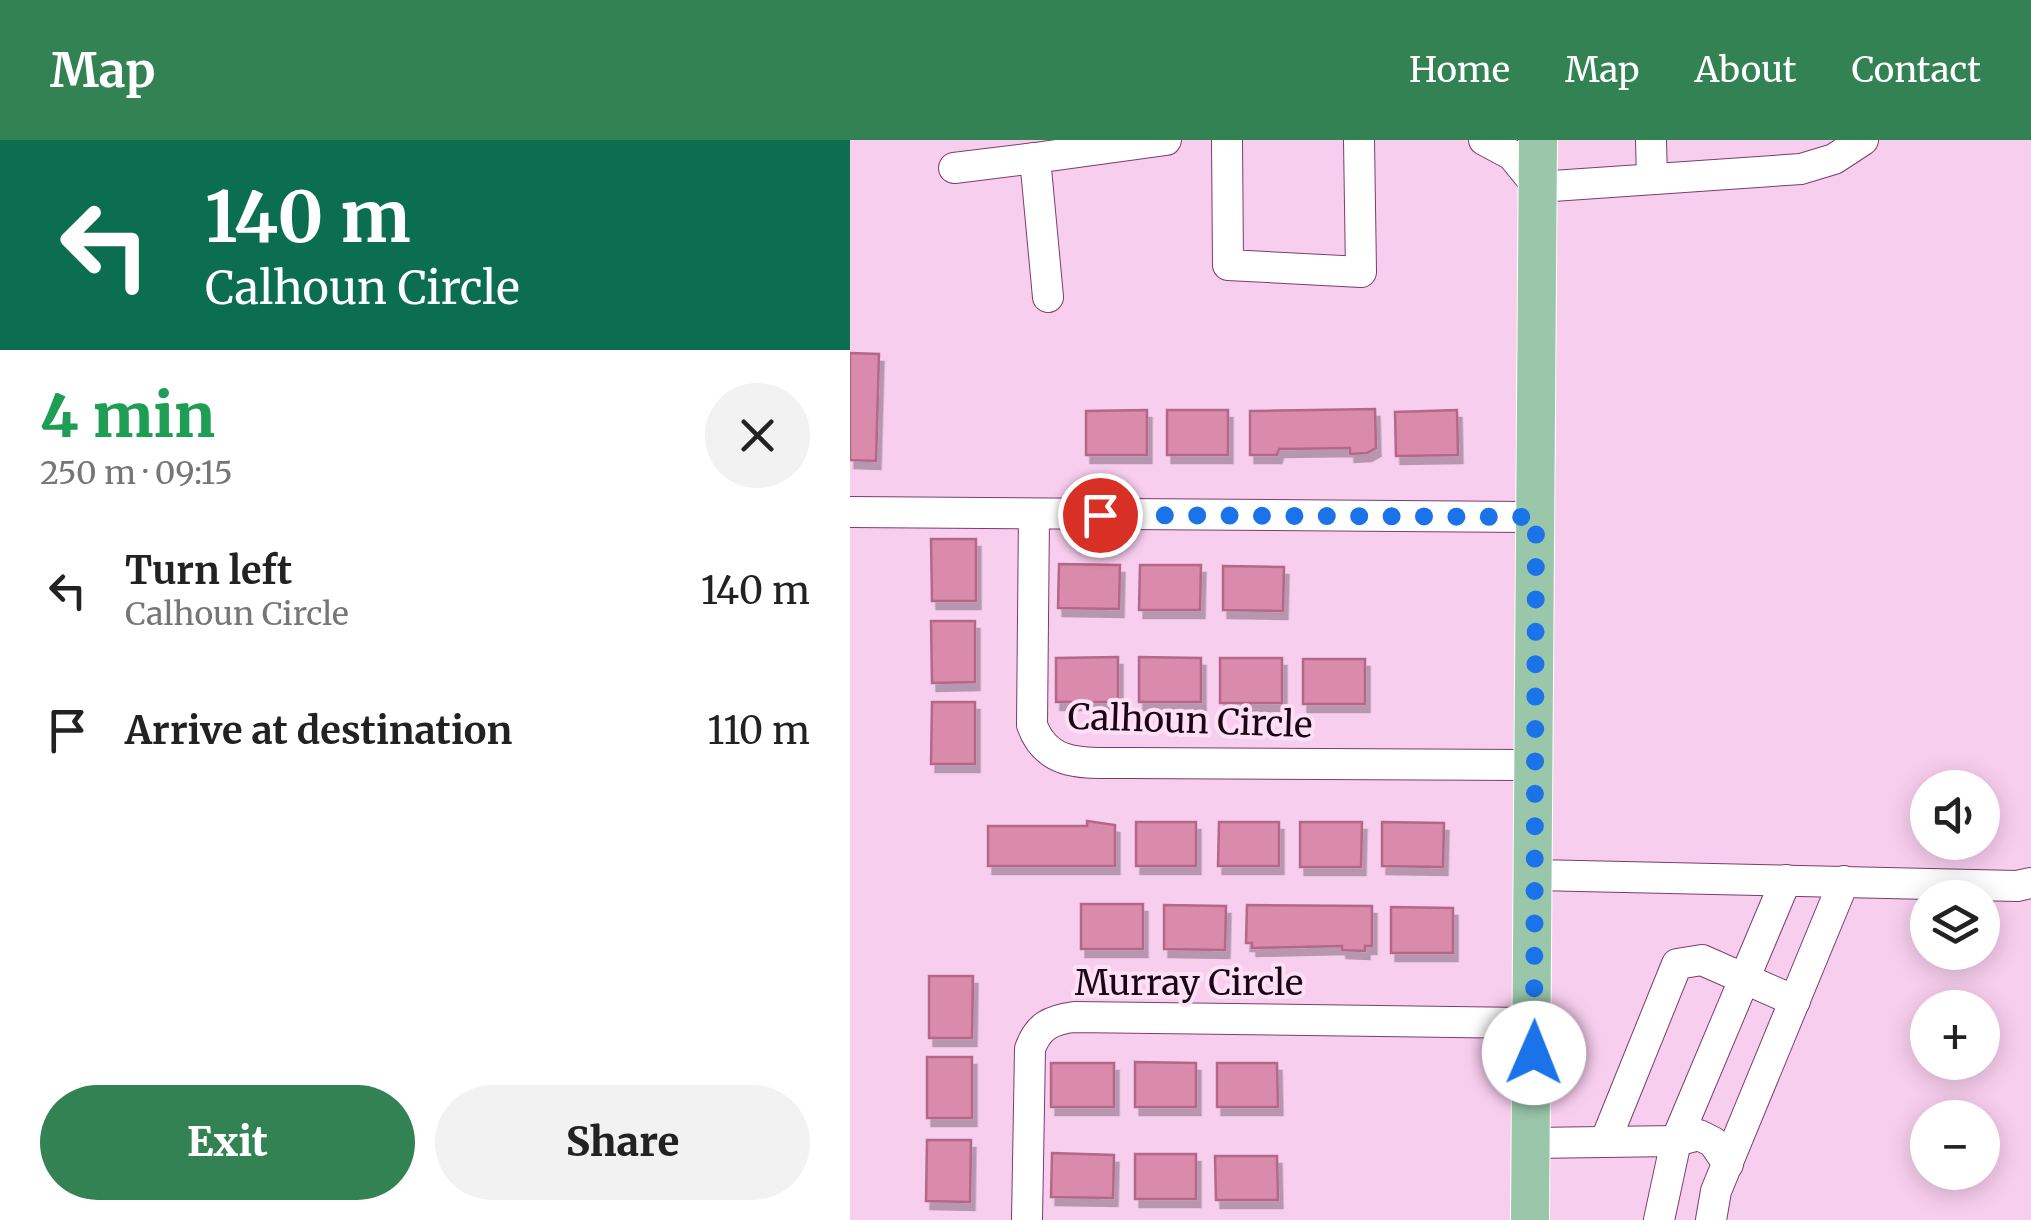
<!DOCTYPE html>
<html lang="en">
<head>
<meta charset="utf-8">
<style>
	body { margin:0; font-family:Merriweather,serif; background:#f2f2f2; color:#222; height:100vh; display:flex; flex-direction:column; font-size:38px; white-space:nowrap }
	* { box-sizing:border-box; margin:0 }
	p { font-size:32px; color:#767676 }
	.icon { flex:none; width:55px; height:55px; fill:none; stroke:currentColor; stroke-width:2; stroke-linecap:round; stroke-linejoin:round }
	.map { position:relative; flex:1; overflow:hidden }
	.drawer { display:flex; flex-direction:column; background:#fff; width:850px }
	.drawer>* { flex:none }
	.banner { background:#0b6e4f; color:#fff; overflow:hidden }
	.controls { position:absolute; left:1060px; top:630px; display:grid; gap:20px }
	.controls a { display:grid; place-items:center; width:90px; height:90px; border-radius:50%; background:#fff; box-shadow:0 5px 25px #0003; font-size:50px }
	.pin { position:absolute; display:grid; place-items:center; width:85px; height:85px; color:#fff; margin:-42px; border:5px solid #fff; border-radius:50%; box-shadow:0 2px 10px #0007 }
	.me { position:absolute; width:110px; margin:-55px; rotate:1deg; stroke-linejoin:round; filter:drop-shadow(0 0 8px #0008) }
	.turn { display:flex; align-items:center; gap:35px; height:210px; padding:0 40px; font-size:45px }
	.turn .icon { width:130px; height:130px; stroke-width:2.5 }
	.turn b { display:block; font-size:70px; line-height:85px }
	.round { display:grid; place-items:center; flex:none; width:105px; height:105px; border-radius:52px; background:#f2f2f2 }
	.summary { display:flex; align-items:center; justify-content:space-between; height:170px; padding:0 40px }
	h1 { font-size:60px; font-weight:800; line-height:75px; color:#1e9e55 }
	.primary-button { display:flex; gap:20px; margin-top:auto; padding:20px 40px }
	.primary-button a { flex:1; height:115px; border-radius:60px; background:#328253; color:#fff; font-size:40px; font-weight:800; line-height:115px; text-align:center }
	.primary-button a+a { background:#f2f2f2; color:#222 }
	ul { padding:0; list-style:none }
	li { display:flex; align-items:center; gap:30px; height:140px; padding:0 40px }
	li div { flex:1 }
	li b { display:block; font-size:38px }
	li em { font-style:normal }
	header { display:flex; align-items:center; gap:60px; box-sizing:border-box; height:140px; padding:0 50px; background:#328253; color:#fff }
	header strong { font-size:48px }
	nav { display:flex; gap:55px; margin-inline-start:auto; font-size:35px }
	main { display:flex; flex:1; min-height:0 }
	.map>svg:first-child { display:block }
</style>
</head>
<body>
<header>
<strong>Map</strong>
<nav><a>Home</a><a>Map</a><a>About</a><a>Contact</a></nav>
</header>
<main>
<section class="drawer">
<div class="banner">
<div class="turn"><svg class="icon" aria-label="left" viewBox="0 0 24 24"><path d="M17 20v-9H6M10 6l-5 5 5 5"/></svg><div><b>140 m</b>Calhoun Circle</div></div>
</div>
<div class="summary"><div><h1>4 min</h1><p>250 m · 09:15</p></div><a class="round"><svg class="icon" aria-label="close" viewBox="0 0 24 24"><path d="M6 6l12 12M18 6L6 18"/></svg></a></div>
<ul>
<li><svg class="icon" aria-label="left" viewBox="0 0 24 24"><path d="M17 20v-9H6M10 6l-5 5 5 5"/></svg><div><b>Turn left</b><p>Calhoun Circle</p></div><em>140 m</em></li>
<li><svg class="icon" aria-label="arrive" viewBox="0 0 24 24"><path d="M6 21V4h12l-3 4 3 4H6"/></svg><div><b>Arrive at destination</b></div><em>110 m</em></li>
</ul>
<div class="primary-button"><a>Exit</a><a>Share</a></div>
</section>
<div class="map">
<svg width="1181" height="1080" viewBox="0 0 1181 1080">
	<defs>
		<filter id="shadow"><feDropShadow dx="4.5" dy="8" stdDeviation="0" flood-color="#0004"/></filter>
	</defs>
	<rect width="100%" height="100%" fill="#f8ceee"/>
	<g fill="#da8aaa" stroke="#b46887" stroke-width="2.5" filter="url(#shadow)">
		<path d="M0 213 29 214 26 321 0 320Z"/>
		<path d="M525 269 526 308 517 313 500 314V308L429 309 427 315H400V271Z"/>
		<path d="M297 270V315H236V271Z"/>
		<rect x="317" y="270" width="61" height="45"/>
		<path d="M607 270 608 315 546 316 545 272Z"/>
		<path d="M81 399H126V461H82Z"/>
		<path d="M209 424 270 425 269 469 208 468Z"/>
		<path d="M290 425H351L350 470H289Z"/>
		<path d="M373 426 434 427 433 471 373 470Z"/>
		<path d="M81 481H125V542L82 543Z"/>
		<path d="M268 517V562H206V518Z"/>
		<path d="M289 517 351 518V562H289Z"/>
		<rect x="370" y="518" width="62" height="45"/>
		<rect x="453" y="519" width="62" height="45"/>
		<path d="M82 562H125V624H81Z"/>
		<path d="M237 681 265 685V726H138V686H237Z"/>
		<rect x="286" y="682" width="60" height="44"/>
		<path d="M369 682H429V726H368Z"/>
		<path d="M450 682H512L511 727H450Z"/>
		<path d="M532 682 594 683 593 727 532 726Z"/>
		<rect x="231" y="764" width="62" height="45"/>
		<path d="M314 765 376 766 375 810 314 809Z"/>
		<path d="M397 765 522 766V806H515V811L492 810V806L402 808V803H396Z"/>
		<path d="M541 767 603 768V813H541Z"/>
		<path d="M79 836H123L122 898H79Z"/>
		<rect x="77" y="917" width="45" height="61"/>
		<path d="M285 922 346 923V967H285Z"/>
		<rect x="201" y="923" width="63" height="44"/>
		<path d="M367 923H427L428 967H367Z"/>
		<path d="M77 1000H121L120 1062 76 1061Z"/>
		<path d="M202 1013 264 1015 263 1058 201 1057Z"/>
		<rect x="285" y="1014" width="61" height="45"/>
		<path d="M365 1016H427L428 1060H366Z"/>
	</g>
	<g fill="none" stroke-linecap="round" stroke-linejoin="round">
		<defs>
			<g id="minor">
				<path d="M377 0 378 125 511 132 509 0"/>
				<path d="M634 0 662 15 688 47 951 29 984 19 1013 0"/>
				<path d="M801 0 802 39"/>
				<path d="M104 28 185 18"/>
				<path d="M198 157 185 18 316 0"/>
				<path d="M0 372 687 377"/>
				<path d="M184 374 182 585C198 630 240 622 280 623L686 625"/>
				<path d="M685 735 1167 746 1181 743"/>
				<path d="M755 1002 827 824 852 820 945 861"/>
				<path d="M681 1003 826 1001 849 995 863 1002 878 1024"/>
				<path d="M177 1080 180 909C188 886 201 880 224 877L684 883"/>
				<path d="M809 1080 826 1001 936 740"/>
				<path d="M861 1080 866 1051 994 741"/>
			</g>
			<path id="major" d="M680 1080 688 0"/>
		</defs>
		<use href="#minor" stroke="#793d6e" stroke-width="32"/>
		<use href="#major" stroke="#fff" stroke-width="40"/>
		<use href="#minor" stroke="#fff" stroke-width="30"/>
		<use href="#major" stroke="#9ac6aa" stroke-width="38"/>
	</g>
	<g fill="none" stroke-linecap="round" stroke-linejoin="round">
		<path stroke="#1a73e8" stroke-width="18" stroke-dasharray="0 32.4" d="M250 375 686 377 684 913"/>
	</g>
	<g text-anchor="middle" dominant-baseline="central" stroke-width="8" stroke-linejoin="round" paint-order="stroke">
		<g font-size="35" fill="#1b0517" stroke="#fde0f6">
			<text transform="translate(340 581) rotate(2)">Calhoun Circle</text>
			<text x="339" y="843">Murray Circle</text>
		</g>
	</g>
</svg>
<div class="controls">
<a><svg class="icon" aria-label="sound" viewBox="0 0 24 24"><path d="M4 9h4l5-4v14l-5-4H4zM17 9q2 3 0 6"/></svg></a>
<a><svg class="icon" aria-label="layers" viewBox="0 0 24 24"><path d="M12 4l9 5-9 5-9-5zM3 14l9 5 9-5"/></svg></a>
<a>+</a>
<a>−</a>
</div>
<div class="pin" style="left:250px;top:375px;background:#d93025"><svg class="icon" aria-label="arrive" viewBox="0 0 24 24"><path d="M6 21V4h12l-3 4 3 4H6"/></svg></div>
<svg class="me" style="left:684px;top:913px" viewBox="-20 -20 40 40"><circle r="19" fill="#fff"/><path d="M0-13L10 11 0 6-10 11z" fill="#1a73e8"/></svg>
</div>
</main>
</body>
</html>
